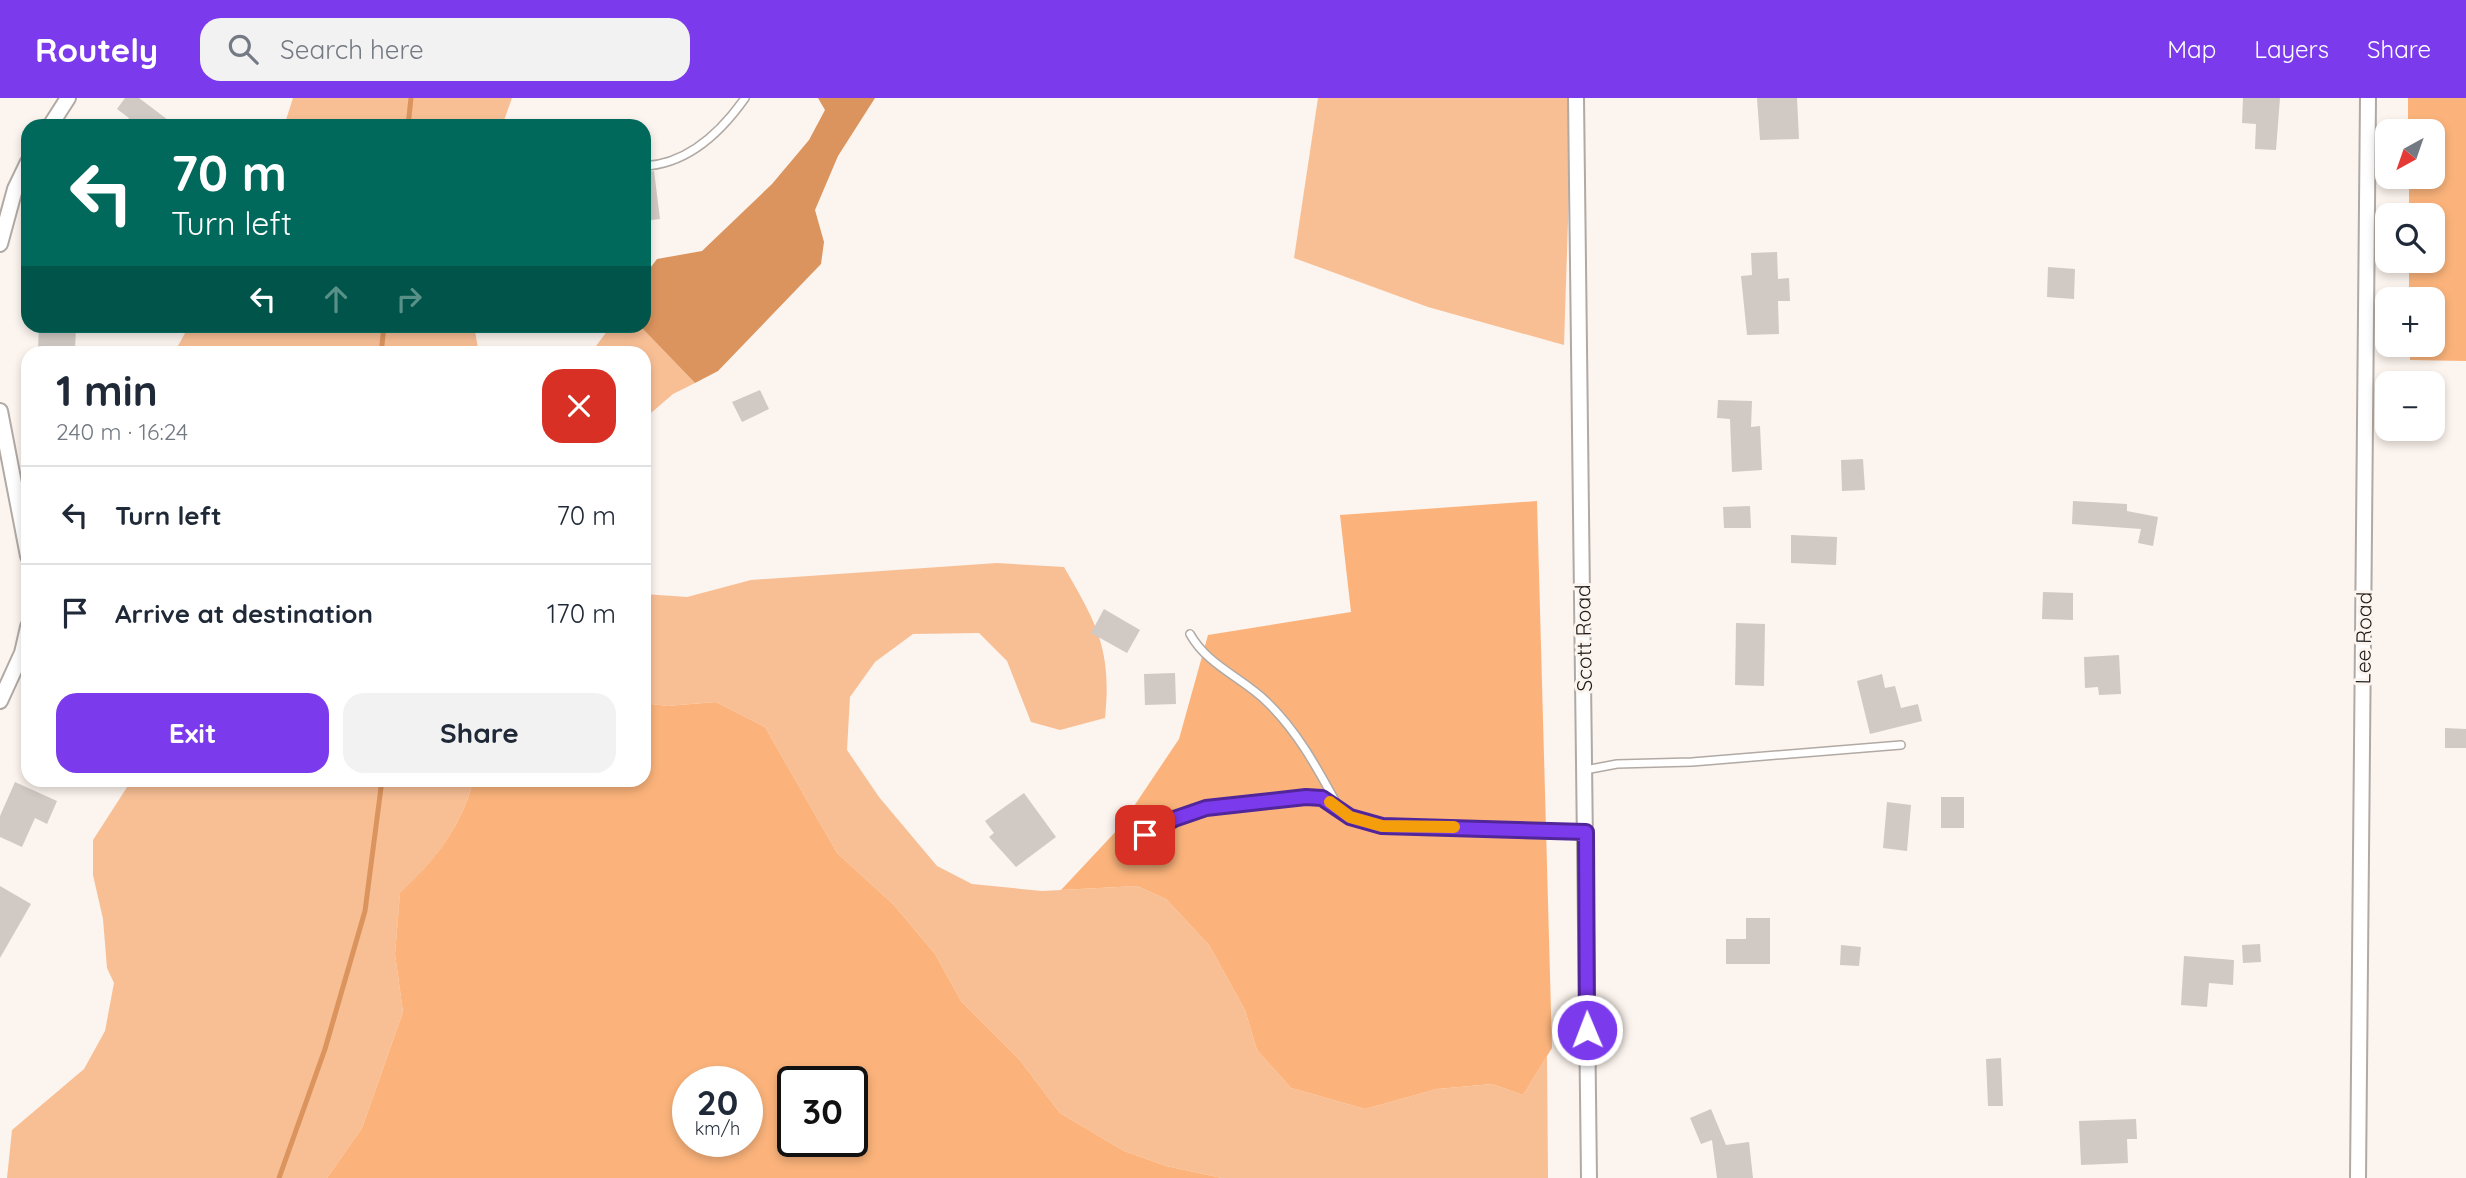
<!DOCTYPE html>
<html lang="en">
<head>
<meta charset="utf-8">
<style>
	body { margin:0; font-family:Quicksand,sans-serif; background:#f2f2f3; color:#1f2937; height:100vh; display:flex; flex-direction:column; font-size:26px; white-space:nowrap }
	* { box-sizing:border-box; margin:0 }
	p { font-size:23px; color:#747a83 }
	.icon { flex:none; width:38px; height:38px; fill:none; stroke:currentColor; stroke-width:2; stroke-linecap:round; stroke-linejoin:round }
	.map { position:relative; flex:1; overflow:hidden }
	.panel { position:absolute; left:21px; top:248px; width:630px; height:441px; display:flex; flex-direction:column; background:#fff; border-radius:21px; box-shadow:0 4px 10px #0003 }
	.panel>* { flex:none }
	.hud { position:absolute; left:21px; top:21px; width:630px; height:214px; border-radius:21px; box-shadow:0 4px 10px #0003; background:#00695c; color:#fff; overflow:hidden }
	.needle { width:46px; rotate:220deg }
	.fabs { position:absolute; left:2375px; top:21px; display:grid; gap:14px }
	.fabs a { display:grid; place-items:center; width:70px; height:70px; border-radius:14px; background:#fff; box-shadow:0 4px 10px #0003; font-size:35px }
	.speed { position:absolute; left:672px; top:968px; display:flex; gap:14px; font-size:35px; font-weight:700; text-align:center }
	.speed>* { display:grid; place-content:center; width:91px; height:91px; border-radius:50%; background:#fff; box-shadow:0 4px 10px #0003; line-height:1 }
	.speed small { font-size:18px; font-weight:400 }
	.speed .limit { border:4px solid #111; border-radius:10px; background:#fff; color:#111 }
	.pin { position:absolute; display:grid; place-items:center; width:60px; height:60px; color:#fff; margin:-30px; border-radius:14px; box-shadow:0 4px 10px #0006 }
	.me { position:absolute; width:77px; margin:-38px; rotate:359deg; stroke-linejoin:round; filter:drop-shadow(0 0 5px #0008) }
	.turn { display:flex; align-items:center; gap:24px; height:147px; padding:0 35px; font-size:32px }
	.turn .icon { width:91px; height:91px; stroke-width:2.5 }
	.turn b { display:block; font-size:49px; line-height:60px }
	.lanes { display:flex; align-items:center; height:66px; padding:0 35px; background:#0003; justify-content:center; gap:35px; direction:ltr }
	.lanes .off { opacity:.35 }
	.round { display:grid; place-items:center; flex:none; width:74px; height:74px; border-radius:21px; background:#f2f2f3 }
	.summary { display:flex; align-items:center; justify-content:space-between; height:119px; padding:0 35px }
	h1 { font-size:42px; font-weight:800; line-height:52px }
	.cta { display:flex; gap:14px; margin-top:auto; padding:14px 35px }
	.cta a { flex:1; height:80px; border-radius:21px; background:#7c3aed; color:#fff; font-size:28px; font-weight:800; line-height:80px; text-align:center }
	.cta a+a { background:#f2f2f3; color:#1f2937 }
	ul { padding:0; list-style:none }
	li { display:flex; align-items:center; gap:21px; height:98px; padding:0 35px; border-top:2px solid #e0e1e3 }
	li div { flex:1 }
	li b { display:block; font-size:26px }
	li em { font-style:normal }
	header { display:flex; align-items:center; gap:42px; box-sizing:border-box; height:98px; padding:0 35px; background:#7c3aed; color:#fff }
	header strong { font-size:33px }
	nav { display:flex; gap:38px; margin-inline-start:auto; font-size:24px }
	.search { width:490px; height:63px; background:#f2f2f3; display:flex; align-items:center; gap:18px; box-sizing:border-box; padding:0 24px; border-radius:21px; color:#747a83; font-size:26px }
	.map>svg:first-child { display:block }
</style>
</head>
<body>
<header>
<strong>Routely</strong>
<div class="search"><svg class="icon" aria-label="search" viewBox="0 0 24 24"><circle cx="10" cy="10" r="6"/><path d="M15 15l6 6"/></svg>Search here</div>
<nav><a>Map</a><a>Layers</a><a>Share</a></nav>
</header>
<div class="map">
<svg width="2466" height="1080" viewBox="0 0 2466 1080">
	<rect width="100%" height="100%" fill="#fcf4ee"/>
	<g fill="#f8bf95">
		<path d="M293 0H512L502 28H284Z"/>
		<path d="M1318 0H1572L1564 247 1428 209 1294 160Z"/>
		<path d="M189 228H474L479 255H174Z"/>
		<path d="M611 228H640L695 285 673 296 644 321V256H590Z"/>
		<path d="M997 465 1064 469C1097 526 1112 552 1105 620L1060 632 1031 624 1007 563 979 535 913 536 875 564 850 599 847 652 879 699 937 768 972 786 1042 793 1137 788 1166 801 1209 847 1245 912 1257 952 1291 990 1365 1011 1437 991 1492 986 1523 997 1547 958 1548 1080H1222L1166 1068 1124 1053 1060 1015 1019 961 961 903 935 856 894 807 837 755 765 629 716 604 667 608 644 605V496L687 499 751 482Z"/>
		<path d="M131 683H473C463 726 433 765 400 796L395 856 403 914 362 1030 327 1080H7L12 1032 84 971 105 933 114 885 107 870 103 821 93 777V742Z"/>
	</g>
	<g fill="#fbb37b" fill-rule="evenodd">
		<path d="M2408 0H2466V263L2410 262V247H2432V201H2409V163H2432V117H2409V79H2432V33H2408Z"/>
		<path d="M1537 403 1552 950 1523 997 1492 986 1437 991 1365 1011 1291 990 1257 952 1245 912 1209 847 1166 801 1137 788 1061 792 1120 729 1179 641 1208 537 1351 514 1340 417Z"/>
		<path d="M716 604 765 629 837 755 894 807 935 856 961 903 1019 961 1060 1015 1124 1053 1166 1068 1222 1080H327L362 1030 403 914 395 856 400 795C433 765 463 726 473 683L644 682V605L667 608ZM688 984H747V1043H688ZM793 984H852V1043H793Z"/>
	</g>
	<path fill="#db945e" d="M818 0H875L838 58 815 112 824 144 821 166 718 273 695 285 640 228H644V178L657 161 702 153 772 86 809 42 825 12Z"/>
	<g fill="none" stroke-linecap="round" stroke-linejoin="round">
		<g stroke="#db945e" stroke-width="5">
			<path d="M408 28 411 0"/>
			<path d="M381 256 384 228"/>
			<path d="M279 1080 325 951 365 813 382 682"/>
		</g>
	</g>
	<g fill="#d1c9c4">
		<path d="M125 0H139L176 28H123L129 20 117 11Z"/>
		<path d="M1757 0H1797L1799 41 1760 42Z"/>
		<path d="M2243 0H2280L2276 52 2255 51 2256 26 2242 25Z"/>
		<path d="M654 73 660 121 644 123V74Z"/>
		<path d="M1777 154 1778 181 1789 180 1790 203H1778L1779 236 1747 237 1741 178 1752 177 1751 155Z"/>
		<path d="M2048 169 2075 171 2074 201 2047 199Z"/>
		<path d="M39 228H76L75 252 38 251Z"/>
		<path d="M760 292 769 311 742 324 732 304Z"/>
		<path d="M1718 302 1752 303 1751 329 1760 328 1762 372 1732 374 1730 321 1717 320Z"/>
		<path d="M1863 361 1865 392 1842 393 1841 362Z"/>
		<path d="M2073 403 2127 406V413L2158 419 2153 448 2138 445 2141 431 2072 426Z"/>
		<path d="M1750 408 1751 430H1724L1723 409Z"/>
		<path d="M1791 437 1837 439 1836 467 1791 465Z"/>
		<path d="M2043 494 2073 495V522L2042 521Z"/>
		<path d="M1104 511 1140 532 1127 555 1091 535Z"/>
		<path d="M1736 525 1765 526 1764 588 1735 587Z"/>
		<path d="M2119 557 2121 596 2099 597 2098 589 2085 590 2084 559Z"/>
		<path d="M1175 575 1176 606 1145 607 1144 576Z"/>
		<path d="M1882 576 1885 590 1895 588 1901 610 1918 606 1922 623 1870 636 1857 583Z"/>
		<path d="M2445 630 2466 631V650H2445Z"/>
		<path d="M15 684 57 703 47 726 35 720 22 749 0 739V718Z"/>
		<path d="M1024 695 1056 739 1016 769 989 739 994 735 985 723Z"/>
		<rect x="1941" y="699" width="23" height="31"/>
		<path d="M1887 704 1911 707 1907 753 1883 750Z"/>
		<path d="M0 788 31 806 0 860Z"/>
		<path d="M1746 820H1770V866H1726V841H1746Z"/>
		<path d="M2260 846 2261 864 2243 865 2242 847Z"/>
		<path d="M1841 847 1861 849 1859 868 1840 867Z"/>
		<path d="M2184 858 2234 862 2233 887 2209 885 2207 909 2181 907Z"/>
		<path d="M2001 960 2003 1008H1988L1986 961Z"/>
		<path d="M1711 1011 1726 1047 1749 1044 1753 1080H1717L1712 1042 1701 1046 1690 1020Z"/>
		<path d="M2136 1021 2137 1041H2127L2128 1065 2081 1067 2079 1023Z"/>
	</g>
	<g fill="none" stroke-linecap="round" stroke-linejoin="round">
		<defs>
			<g id="lane">
				<path d="M644 68C687 66 721 34 745 0"/>
				<path d="M1190 536C1207 567 1243 580 1267 604 1298 634 1317 670 1338 708"/>
				<path d="M1585 672 1617 666 1692 664 1901 647"/>
				<path d="M1145 737 1174 721 1206 711 1306 699 1322 700 1350 719 1382 728 1585 734"/>
			</g>
			<g id="street">
				<path d="M1576 0 1589 1080"/>
				<path d="M50 28 68 0"/>
				<path d="M0 146 15 91 28 64"/>
				<path d="M0 313 28 458"/>
				<path d="M0 603 22 555 28 529"/>
				<path d="M2358 1080 2368 0"/>
			</g>
		</defs>
		<use href="#lane" stroke="#b1a9a4" stroke-width="10"/>
		<use href="#street" stroke="#b1a9a4" stroke-width="18"/>
		<use href="#lane" stroke="#fff" stroke-width="7"/>
		<use href="#street" stroke="#fff" stroke-width="14"/>
	</g>
	<g fill="none" stroke-linecap="round" stroke-linejoin="round">
		<defs>
			<path id="route" d="M1145 737 1174 721 1206 710 1306 699 1322 700 1350 719 1382 728 1586 734 1587 932"/>
		</defs>
		<use href="#route" stroke="#51269a" stroke-width="18"/>
		<use href="#route" stroke="#7c3aed" stroke-width="12"/>
		<path stroke="#f59e0b" stroke-width="12" d="M1330 704 1350 719 1382 728 1454 729"/>
	</g>
	<g text-anchor="middle" dominant-baseline="central" stroke-width="6" stroke-linejoin="round" paint-order="stroke">
		<g font-size="21" fill="#1e1c1a" stroke="#fcf4ee">
			<text transform="translate(1583 540) rotate(-91)">Scott Road</text>
			<text transform="translate(2363 540) rotate(-89)">Lee Road</text>
		</g>
	</g>
</svg>
<div class="fabs">
<a><svg class="needle" viewBox="-14 -14 28 28"><path d="M0-13l5 13h-10z" fill="#e53935"/><path d="M0 13l5-13h-10z" fill="#747a83"/></svg></a>
<a><svg class="icon" aria-label="search" viewBox="0 0 24 24"><circle cx="10" cy="10" r="6"/><path d="M15 15l6 6"/></svg></a>
<a>+</a>
<a>−</a>
</div>
<div class="speed"><div>20<small>km/h</small></div><div class="limit">30</div></div>
<div class="pin" style="left:1145px;top:737px;background:#d93025"><svg class="icon" aria-label="arrive" viewBox="0 0 24 24"><path d="M6 21V4h12l-3 4 3 4H6"/></svg></div>
<svg class="me" style="left:1587px;top:932px" viewBox="-20 -20 40 40"><circle r="17" fill="#7c3aed" stroke="#fff" stroke-width="3"/><path d="M0-11L8 9 0 5-8 9z" fill="#fff"/></svg>
<div class="hud">
<div class="turn"><svg class="icon" aria-label="left" viewBox="0 0 24 24"><path d="M17 20v-9H6M10 6l-5 5 5 5"/></svg><div><b>70 m</b>Turn left</div></div>
<div class="lanes"><svg class="icon" aria-label="left" viewBox="0 0 24 24"><path d="M17 20v-9H6M10 6l-5 5 5 5"/></svg><svg class="icon off" aria-label="ahead" viewBox="0 0 24 24"><path d="M12 20V5M6 11l6-6 6 6"/></svg><svg class="icon off" aria-label="right" viewBox="0 0 24 24"><path d="M7 20v-9h11M14 6l5 5-5 5"/></svg></div>
</div>
<section class="panel">
<div class="summary"><div><h1>1 min</h1><p>240 m · 16:24</p></div><a class="round" style="background:#d93025;color:#fff"><svg class="icon" aria-label="close" viewBox="0 0 24 24"><path d="M6 6l12 12M18 6L6 18"/></svg></a></div>
<ul>
<li><svg class="icon" aria-label="left" viewBox="0 0 24 24"><path d="M17 20v-9H6M10 6l-5 5 5 5"/></svg><div><b>Turn left</b></div><em>70 m</em></li>
<li><svg class="icon" aria-label="arrive" viewBox="0 0 24 24"><path d="M6 21V4h12l-3 4 3 4H6"/></svg><div><b>Arrive at destination</b></div><em>170 m</em></li>
</ul>
<div class="cta"><a>Exit</a><a>Share</a></div>
</section>
</div>
</body>
</html>
